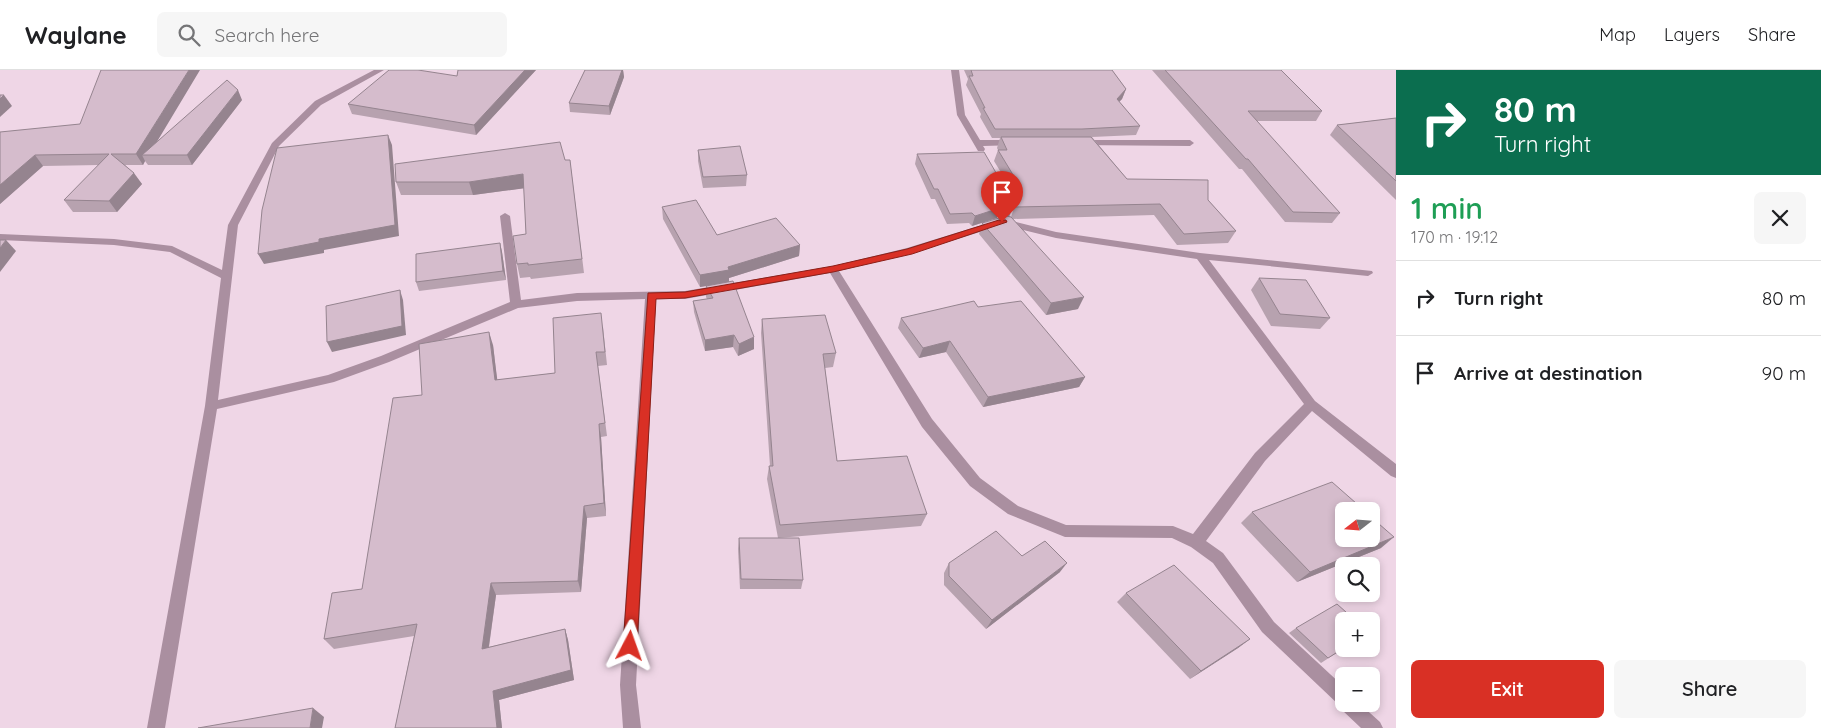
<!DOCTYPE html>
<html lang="en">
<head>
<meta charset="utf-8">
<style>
	body { margin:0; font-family:Quicksand,sans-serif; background:#f6f6f6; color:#202124; height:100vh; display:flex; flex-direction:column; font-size:19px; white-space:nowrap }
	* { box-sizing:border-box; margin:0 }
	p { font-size:16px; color:#757577 }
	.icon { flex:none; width:28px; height:28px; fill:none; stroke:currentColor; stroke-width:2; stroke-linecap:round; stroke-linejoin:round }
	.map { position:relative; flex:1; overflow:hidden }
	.side { display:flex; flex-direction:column; background:#fff; width:425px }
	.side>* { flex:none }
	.hud { background:#0b6e4f; color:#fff; overflow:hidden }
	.needle { width:32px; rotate:253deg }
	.tools { position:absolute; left:1335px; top:432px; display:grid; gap:10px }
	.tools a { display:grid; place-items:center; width:45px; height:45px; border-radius:8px; background:#fff; box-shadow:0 2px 8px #0003; font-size:25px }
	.pin { position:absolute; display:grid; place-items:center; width:42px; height:42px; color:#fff; margin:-51px -21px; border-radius:50% 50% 50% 0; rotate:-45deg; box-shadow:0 0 5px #0007 }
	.pin .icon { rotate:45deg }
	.me { position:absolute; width:55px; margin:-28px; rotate:4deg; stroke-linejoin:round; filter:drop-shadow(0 0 4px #0008) }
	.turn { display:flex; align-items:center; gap:18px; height:105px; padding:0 15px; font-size:22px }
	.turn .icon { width:65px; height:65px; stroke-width:2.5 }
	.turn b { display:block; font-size:35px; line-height:42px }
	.round { display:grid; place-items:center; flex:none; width:52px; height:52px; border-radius:8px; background:#f6f6f6 }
	.headline { display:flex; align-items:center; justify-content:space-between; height:85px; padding:0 15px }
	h1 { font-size:30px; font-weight:600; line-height:38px; color:#1e9e55 }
	.button { display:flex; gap:10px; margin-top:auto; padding:10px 15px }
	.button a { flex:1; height:58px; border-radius:8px; background:#d93025; color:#fff; font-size:20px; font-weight:600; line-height:58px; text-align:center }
	.button a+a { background:#f6f6f6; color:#202124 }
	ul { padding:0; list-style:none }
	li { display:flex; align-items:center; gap:15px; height:75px; padding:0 15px; border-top:1px solid #e0e0e0 }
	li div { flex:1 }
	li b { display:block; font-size:19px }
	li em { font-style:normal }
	header { display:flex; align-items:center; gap:30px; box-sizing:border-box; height:70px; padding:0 25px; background:#fff; border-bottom:1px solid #e0e0e0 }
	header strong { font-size:24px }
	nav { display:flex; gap:28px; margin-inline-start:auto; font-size:18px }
	.search { width:350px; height:45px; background:#f6f6f6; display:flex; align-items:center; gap:12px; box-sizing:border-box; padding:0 18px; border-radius:8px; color:#757577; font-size:19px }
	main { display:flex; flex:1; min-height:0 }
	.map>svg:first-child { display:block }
</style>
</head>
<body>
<header>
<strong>Waylane</strong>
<div class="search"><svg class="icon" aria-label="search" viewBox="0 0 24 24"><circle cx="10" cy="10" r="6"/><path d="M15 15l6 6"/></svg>Search here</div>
<nav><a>Map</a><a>Layers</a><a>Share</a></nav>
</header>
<main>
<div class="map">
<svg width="1396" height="658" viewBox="0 0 1396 658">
	<rect width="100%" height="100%" fill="#efd6e6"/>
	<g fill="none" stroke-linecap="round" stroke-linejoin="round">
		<g fill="#aa8fa0" fill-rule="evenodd">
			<path d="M374 0H384L321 35 279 76 238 155 218 330 328 305 381 286 510 232 500 146 505 143 510 146 521 230 577 223 685 221 833 196 907 178 998 150 1005 130 992 107 997 104 1000 105 1015 130 1008 150 1056 162 1200 183 1372 201 1373 203 1368 206 1209 190 1315 331 1396 394V408L1391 406 1312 341 1265 391 1206 471 1223 483 1274 552 1344 617V634H1360L1380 652 1383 658H1361L1342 640 1340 636 1262 562 1213 493 1191 477 1172 468 1065 467 1008 444 970 416 922 357 830 203 685 229H656L636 615 641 658H623L620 615 645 229 577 231 518 238 389 292 334 312 217 339 165 658H147L205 336 221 208 170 182 114 175 0 170V164L114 169 172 176 222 200 228 155 272 73 315 31ZM1002 155 1056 168 1197 189 1304 334 1255 383 1193 464 1173 456 1066 455 1018 436 980 408 932 349 839 201 913 183Z"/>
			<path d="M951 0H959L965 45 980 70H1015L1018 71V75L983 76 985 79 984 81H978L957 45Z"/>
			<path d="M1080 70H1190L1194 73 1190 76 1077 75V71Z"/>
		</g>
	</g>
	<g fill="#b7a2af">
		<path d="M536 0 476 65 352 44 348 34 457 6Z"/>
		<path d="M585 0H623L624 7 610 45 570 42 569 33Z"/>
		<path d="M964 0H1112L1126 19 1122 29 1119 32 1140 56 1136 65 1092 67 1127 109 1208 130 1236 161 1228 173 1177 175 1154 145 1013 149 1078 239 1046 245 979 164 982 153 1011 147 1017 129 994 91 998 80 997 78 1000 68H992L980 47 981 44 966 15 968 9Z"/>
		<path d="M1152 0H1281L1322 41 1316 51H1256L1340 143 1332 153 1285 152 1242 99H1239Z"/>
		<path d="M242 30 192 95H148L145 91 143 95H125L142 114 117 142H73L64 130 99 95 43 96 0 134V62L157 72Z"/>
		<path d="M1396 48V130L1330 65 1337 55Z"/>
		<path d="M698 80 747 105 746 116 703 118 698 91Z"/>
		<path d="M917 84 997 148 972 156 969 153 947 154 935 129H931L915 94Z"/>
		<path d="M570 90 584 203 531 209 530 207 520 208 517 194 526 164 524 118 473 125H401L396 112Z"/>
		<path d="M662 137 717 165 800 175 799 186 729 208V212L754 279 738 286 733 277 705 281 694 242 693 231 707 229 706 227V216L724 213 700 217 663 149Z"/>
		<path d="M500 173 502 182 506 210 419 221 416 212Z"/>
		<path d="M1259 208 1330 248 1320 259 1271 256 1251 220Z"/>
		<path d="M978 237 1085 307 1079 317 983 337 946 282 919 288 898 258 901 248Z"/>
		<path d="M762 249 836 283 833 297 825 298 837 391 927 444 921 456 778 468 767 409 769 396H770L761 263Z"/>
		<path d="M603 257 607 295 598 296 607 366 601 367 606 446 587 448 581 522 496 525 489 577 565 559 568 570 574 610 499 630 502 658H395L414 566 334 579 324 569 362 519 422 325 493 275 497 310 555 303Z"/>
		<path d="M1252 442 1381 478 1297 512 1241 453Z"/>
		<path d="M739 468 803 510 801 519H740L738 479Z"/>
		<path d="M1022 486 1060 502 986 559 944 515V503L949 493Z"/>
		<path d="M1126 523 1250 569 1238 578 1190 609 1117 532Z"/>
		<path d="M1296 558 1344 578 1321 593 1289 563Z"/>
	</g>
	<g fill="#95848f">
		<path d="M189 0H200L149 85H142L145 91 143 95 136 84Z"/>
		<path d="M525 0H536L476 65 474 55Z"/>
		<path d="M622 0H623L624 7 610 45 609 36Z"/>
		<path d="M1126 19 1122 29 1113 38 1117 29Z"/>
		<path d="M238 20 242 30 192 95 187 85Z"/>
		<path d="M4 25 12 36 0 47V29Z"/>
		<path d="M388 65 392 75 399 166 324 180V183L264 194 258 184Z"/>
		<path d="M35 85 43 96 0 134V115Z"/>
		<path d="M134 103 142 114 117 142 109 131Z"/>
		<path d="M523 104 526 118 473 125 469 112Z"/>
		<path d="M1000 138 997 148 972 156 975 146Z"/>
		<path d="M6 170 16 181 0 202V178Z"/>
		<path d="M500 173 502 182 506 210 503 201Z"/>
		<path d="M800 175 799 186 729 208V212L700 217V205Z"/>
		<path d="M400 220 403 230 406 265 332 282 327 272Z"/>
		<path d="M1084 227 1078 239 1046 245 1051 233Z"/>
		<path d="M489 262 493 275 499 324 495 310Z"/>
		<path d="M734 265 733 277 705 281V270Z"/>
		<path d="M754 267V279L738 286 739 274Z"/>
		<path d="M950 271 946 282 919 288 923 278Z"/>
		<path d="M1085 307 1079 317 983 337 988 327Z"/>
		<path d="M599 354 601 367 606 446 604 433Z"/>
		<path d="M584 436 587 448 581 522 578 511Z"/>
		<path d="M1394 467 1381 478 1297 512 1310 502Z"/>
		<path d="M1067 493 1060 502 986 559 992 550Z"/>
		<path d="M491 513 496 525 487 589 482 579Z"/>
		<path d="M565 559 568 570 574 610 499 630 502 658H497L493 621Z"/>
		<path d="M1250 569 1238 578 1190 609 1201 601Z"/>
		<path d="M313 638 324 647 322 658H310Z"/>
	</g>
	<g fill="#d5bccc" stroke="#95848f">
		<path d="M101 0H189L136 84H111L134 103 109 131 64 130 109 84 35 85 0 115V62L80 54Z"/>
		<path d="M389 0H418L457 6 458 0H525L474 55 348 34Z"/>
		<path d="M585 0H622L609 36 569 33Z"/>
		<path d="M971 0H1112L1126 19 1117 29 1140 56 1082 59H995L983 38H985L969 6H973Z"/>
		<path d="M1165 0H1281L1322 41H1248L1340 143 1293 142 1248 89H1246Z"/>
		<path d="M227 10 238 20 187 85H142Z"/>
		<path d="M0 25H4L0 29Z"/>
		<path d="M1396 48V111L1337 55Z"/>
		<path d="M388 65 395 155 319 169V172L258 184 262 140 277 78Z"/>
		<path d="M1001 67H1091L1127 109 1208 110V130L1236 161 1184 164 1160 134 1015 137 1021 118 998 80H1007Z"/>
		<path d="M560 72 565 90H570L582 189 528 195V193L517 194 513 166 526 164 523 104 469 112H396L395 94Z"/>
		<path d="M740 76 747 105 703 107 698 80Z"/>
		<path d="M984 82 1006 120 1000 138 975 146 972 143 950 144 938 119H934L917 84Z"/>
		<path d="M696 130 717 165 776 148 800 175 728 197 729 200 700 205 662 137Z"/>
		<path d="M1006 146 1011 147 1084 227 1051 233 982 153Z"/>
		<path d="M0 170H6L0 178Z"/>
		<path d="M500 173 503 201 416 212V184Z"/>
		<path d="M1259 208 1306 210 1330 248 1280 244Z"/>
		<path d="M733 211 754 267 739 274 734 265 705 270 693 231 713 228 706 216Z"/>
		<path d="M400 220 402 256 327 272 326 236Z"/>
		<path d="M974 231 978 237 1021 231 1085 307 988 327 950 271 923 278 901 248Z"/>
		<path d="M601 243 605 282H596L605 353 599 354 604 433 584 436 578 511 491 513 482 579 565 559 571 600 493 621 497 658H395L417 554 324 569 332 523 362 519 393 328 422 325 419 274 489 262 495 310 555 303 553 248Z"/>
		<path d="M825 245 836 283 823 284 837 391 907 386 927 444 780 455 769 396H773L762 249Z"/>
		<path d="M1332 412 1365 441H1344V469H1371V447L1394 467 1310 502 1252 442Z"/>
		<path d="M996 461 1022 486 1045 471 1067 493 992 550 949 506V493Z"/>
		<path d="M739 468H799L803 510 741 509Z"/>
		<path d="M1174 495 1250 569 1201 601 1126 523Z"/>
		<path d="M1337 534 1356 551H1344V578L1328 588 1296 558Z"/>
		<path d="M313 638 310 658H198Z"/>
	</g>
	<path fill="#d93025" stroke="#8d1f18" d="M999 150H1006L1007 152 912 184 833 202 685 228 656 229 637 576 635 581 630 583 625 581 623 576 648 223 685 222 833 196 907 179Z"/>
</svg>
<div class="tools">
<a><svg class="needle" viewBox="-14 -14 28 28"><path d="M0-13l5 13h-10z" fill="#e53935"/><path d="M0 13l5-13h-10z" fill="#757577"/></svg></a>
<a><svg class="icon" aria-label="search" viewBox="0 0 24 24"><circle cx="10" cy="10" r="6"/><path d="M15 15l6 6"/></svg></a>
<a>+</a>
<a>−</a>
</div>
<div class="pin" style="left:1002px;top:152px;background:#d93025"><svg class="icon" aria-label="arrive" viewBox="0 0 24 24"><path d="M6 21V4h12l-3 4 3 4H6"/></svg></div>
<svg class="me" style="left:630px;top:576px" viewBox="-20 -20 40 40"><path d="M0-17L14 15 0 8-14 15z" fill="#d93025" stroke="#fff" stroke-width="4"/></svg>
</div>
<section class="side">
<div class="hud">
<div class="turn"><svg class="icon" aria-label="right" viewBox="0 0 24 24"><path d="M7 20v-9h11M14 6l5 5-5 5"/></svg><div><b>80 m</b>Turn right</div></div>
</div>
<div class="headline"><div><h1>1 min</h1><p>170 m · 19:12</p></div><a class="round"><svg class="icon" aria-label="close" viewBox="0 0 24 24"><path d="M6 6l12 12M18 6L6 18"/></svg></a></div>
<ul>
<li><svg class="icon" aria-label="right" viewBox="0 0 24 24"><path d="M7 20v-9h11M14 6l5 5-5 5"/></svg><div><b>Turn right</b></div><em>80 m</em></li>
<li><svg class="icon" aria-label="arrive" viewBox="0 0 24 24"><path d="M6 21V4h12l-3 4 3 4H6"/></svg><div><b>Arrive at destination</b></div><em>90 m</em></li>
</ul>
<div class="button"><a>Exit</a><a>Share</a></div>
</section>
</main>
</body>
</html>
